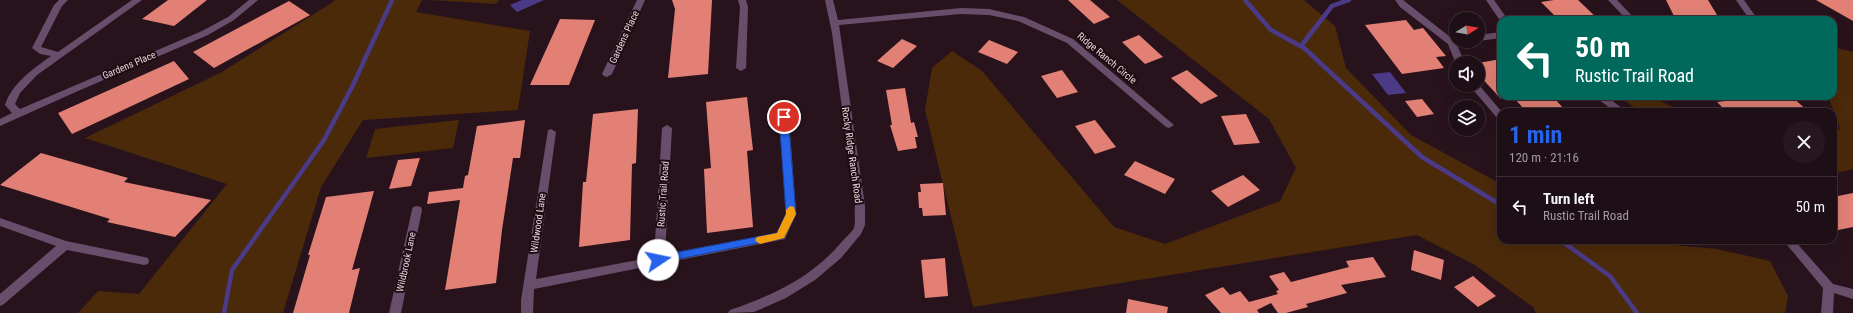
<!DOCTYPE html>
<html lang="en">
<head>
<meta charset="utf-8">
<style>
	body { margin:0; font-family:"Roboto Condensed",sans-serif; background:#26171e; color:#f1f3f6; height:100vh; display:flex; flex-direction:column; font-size:15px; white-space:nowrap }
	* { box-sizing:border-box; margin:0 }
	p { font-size:13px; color:#a19ca0 }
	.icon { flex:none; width:22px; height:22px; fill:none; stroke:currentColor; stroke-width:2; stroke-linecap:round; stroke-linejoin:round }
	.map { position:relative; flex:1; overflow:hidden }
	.drawer { position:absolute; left:1497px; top:108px; width:340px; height:136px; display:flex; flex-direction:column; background:#1e0e15; border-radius:12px; box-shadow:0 4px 16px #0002,0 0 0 1px #3c2e34 }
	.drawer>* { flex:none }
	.top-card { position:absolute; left:1497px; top:16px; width:340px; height:84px; border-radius:12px; box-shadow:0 4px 16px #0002,0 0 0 1px #3c2e34; background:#00695c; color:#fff; overflow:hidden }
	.needle { width:26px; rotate:79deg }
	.tools { position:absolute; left:1449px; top:12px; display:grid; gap:8px }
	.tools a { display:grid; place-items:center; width:36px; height:36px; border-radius:50%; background:#1e0e15; box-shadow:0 4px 16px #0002,0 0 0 1px #3c2e34; font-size:20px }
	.pin { position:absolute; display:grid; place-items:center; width:34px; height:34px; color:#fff; margin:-17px; border:2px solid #fff; border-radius:50%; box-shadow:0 1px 4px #0007 }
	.me { position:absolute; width:44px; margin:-22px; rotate:79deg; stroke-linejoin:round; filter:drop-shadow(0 0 3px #0008) }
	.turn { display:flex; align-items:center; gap:14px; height:84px; padding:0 12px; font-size:18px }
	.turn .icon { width:52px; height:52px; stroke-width:2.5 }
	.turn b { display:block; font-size:28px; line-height:34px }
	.round { display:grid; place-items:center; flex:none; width:42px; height:42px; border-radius:21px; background:#26171e }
	.summary { display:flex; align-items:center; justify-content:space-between; height:68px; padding:0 12px }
	h1 { font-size:24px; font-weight:700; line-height:30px; color:#2563eb }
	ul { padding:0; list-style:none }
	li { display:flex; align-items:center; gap:12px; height:60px; padding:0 12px; border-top:1px solid #3c2e34 }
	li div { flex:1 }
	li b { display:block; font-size:15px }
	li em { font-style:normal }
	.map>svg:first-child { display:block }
</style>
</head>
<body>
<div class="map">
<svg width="1853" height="313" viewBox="0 0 1853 313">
	<rect width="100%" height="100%" fill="#28131c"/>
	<g fill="#4b2a0a">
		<path d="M334 0H422L416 12 530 31 518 110 363 120 321 187 283 313H78L98 291 139 294 227 184 85 138 222 72 333 2Z"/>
		<path d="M430 0H499L496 4Z"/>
		<path d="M1117 0H1304L1335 26 1346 68 1411 135 1501 184V240H1618L1717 249 1770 261 1788 296 1785 313H1536L1533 307 1475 265 1417 235 973 307 925 110 932 68 952 51 982 71 1114 227 1165 244 1280 201 1296 168 1269 119Z"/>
		<path d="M1833 47 1853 52V169L1833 174V132L1840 129 1828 96H1833Z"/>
		<path d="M1618 96H1651L1682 112H1641Z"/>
		<path d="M459 120 453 148 366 158 375 129Z"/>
	</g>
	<g fill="#4b3a87">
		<path d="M522 0H544L517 12 510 5Z"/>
		<path d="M1390 72 1406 93 1388 95 1372 74Z"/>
	</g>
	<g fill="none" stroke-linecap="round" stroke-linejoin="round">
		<g stroke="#4b3a87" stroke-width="4.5">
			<path d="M1245 0 1271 30 1304 48 1422 157 1501 205"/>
			<path d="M1301 46 1332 6 1349 0"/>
			<path d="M1560 240 1610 276 1637 313"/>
			<path d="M224 313 232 270 324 140 353 85 392 0"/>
		</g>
	</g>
	<g fill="#e28075">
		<path d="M168 0H207L174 26 142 19Z"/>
		<path d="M672 0H712L708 74 668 78 675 9Z"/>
		<path d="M1068 0H1090L1110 17 1094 24Z"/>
		<path d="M1554 0H1578L1599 20H1559L1541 2Z"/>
		<path d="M1666 0H1708L1720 20H1676Z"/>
		<path d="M1816 0H1853V21Z"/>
		<path d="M289 1 310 15 214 68 193 52Z"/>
		<path d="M560 19 595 20 569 85H530Z"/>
		<path d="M1406 20 1414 30 1423 28 1446 56 1436 57 1444 68 1402 74 1365 25Z"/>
		<path d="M1139 35 1163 57 1145 64 1122 42Z"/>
		<path d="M902 39 917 46 893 68 877 61Z"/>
		<path d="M989 40 1018 52 1007 64 978 52Z"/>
		<path d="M1501 59V99L1478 74V63Z"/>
		<path d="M174 61 189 79 72 134 58 113Z"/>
		<path d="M1062 70 1078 92 1057 98 1041 76Z"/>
		<path d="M1187 70 1218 96 1201 104 1171 78Z"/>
		<path d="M905 88 911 123 914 122 918 137H915L917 148 898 151 890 125H892L886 90Z"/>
		<path d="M1512 96H1539L1540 98 1552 96 1567 112H1527Z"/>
		<path d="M1768 96H1791L1809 112H1727L1717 102Z"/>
		<path d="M747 97 753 150 747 151 753 227 707 233 704 169 711 168 706 102Z"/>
		<path d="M1422 99 1434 114 1417 117 1405 101Z"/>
		<path d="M638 109 636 163 632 164 630 240 579 247 583 182H586L593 114Z"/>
		<path d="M1246 114 1260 143 1234 145 1221 116Z"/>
		<path d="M525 120 520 158H513L502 230 496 283 445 290 460 200 427 204 429 192 463 188 465 176 468 175 477 126Z"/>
		<path d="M1095 120 1116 147 1095 154 1075 126Z"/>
		<path d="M41 153 128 178 124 182 211 200 175 237 107 222 110 219 0 185Z"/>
		<path d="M420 158 411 186 389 189 398 160Z"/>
		<path d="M1135 161 1175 179 1165 194 1124 175Z"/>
		<path d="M1243 175 1260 190 1228 207 1211 191Z"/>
		<path d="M943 183 946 215 923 216 922 208H919L918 192H921L920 184Z"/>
		<path d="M374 191 352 270 360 268 349 313H293L310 255H308L326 197Z"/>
		<path d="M1853 193V227L1833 231V197Z"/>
		<path d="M1414 250 1444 260 1441 280 1411 270Z"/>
		<path d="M1373 257 1386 277 1341 285 1347 293 1306 304 1308 307 1286 313H1278L1271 303 1257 310 1259 313H1221L1205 295 1223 287 1230 295 1240 291 1249 302 1278 294 1276 291 1279 290 1269 276 1284 272 1291 282 1349 267 1346 261Z"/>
		<path d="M945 258 948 296 925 298 921 260Z"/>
		<path d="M1473 276 1496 296 1478 307 1454 287Z"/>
		<path d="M1128 299 1168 307 1167 313H1126Z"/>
	</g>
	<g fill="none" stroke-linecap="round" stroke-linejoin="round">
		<g fill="#684e6b" fill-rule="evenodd">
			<path d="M59 0H68L62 6 41 47 58 52 132 0H142L37 75 20 93 15 104 20 109 202 31 228 17 249 0H258L234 20 208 35 78 91 0 126V119L12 113 5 105C12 83 33 69 51 56L40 54 32 48 54 5Z"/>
			<path d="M637 0H645L612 74 607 77 604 76 602 74Z"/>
			<path d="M738 0H746L748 7 746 68 741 71 736 68 740 7Z"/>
			<path d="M825 0H833L838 20 961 8 989 9 1024 17 1073 39 1174 125 1169 128 1166 127 1067 43 1018 21 989 15 961 14 839 25 865 206V225L861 234 841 258 815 280 786 298 754 312 728 313 730 310C773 295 809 279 840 244 844 239 851 233 854 228 856 221 854 213 855 206L832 33Z"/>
			<path d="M1395 0H1403L1454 40 1467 41 1466 43 1457 45 1465 63 1456 64 1448 44 1400 7Z"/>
			<path d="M1486 0H1494L1508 20H1501V22Z"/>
			<path d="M1608 0H1617L1636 20H1627Z"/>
			<path d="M1736 0H1744L1758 20H1750Z"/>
			<path d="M1501 32V38L1478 41V35Z"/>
			<path d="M1478 84 1502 112 1501 120 1498 119 1469 85H1478Z"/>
			<path d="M1594 96H1606L1627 112H1615Z"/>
			<path d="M784 114 789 117 796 214 785 239 534 289 533 313H521V300L548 130 551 129 556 132 536 279 654 257 662 128 667 125 672 128 665 254 777 233 786 214 779 117Z"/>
			<path d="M417 206 421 207 422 210 401 313H389L412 210 413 207Z"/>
			<path d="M0 218 66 241 144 257 148 258 149 261 148 264 144 265 67 250 4 304 0 306V294L56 246 0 226Z"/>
			<path d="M1783 240H1794L1833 284 1853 289V299L1834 293 1833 313H1821L1823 288Z"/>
		</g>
	</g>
	<path fill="#2563eb" stroke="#184099" d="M784 114 788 117 796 214 784 238 658 263 655 262 654 260 658 256 777 233 786 214 779 117Z"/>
	<path fill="#f59e0b" d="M790 206 794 207 796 214 784 238 760 244 757 242 755 240 757 237 777 233 786 214V210Z"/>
	<g text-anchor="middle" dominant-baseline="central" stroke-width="4" stroke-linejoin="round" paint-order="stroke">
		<g font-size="10" fill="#e3d4d9" stroke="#1e0a12">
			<text transform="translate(624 37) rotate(-65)">Gardens Place</text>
			<text transform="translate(1107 58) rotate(40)">Ridge Ranch Circle</text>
			<text transform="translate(129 65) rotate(-23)">Gardens Place</text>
			<text transform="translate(852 155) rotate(82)">Rocky Ridge Ranch Road</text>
			<text transform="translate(663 194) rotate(-86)">Rustic Trail Road</text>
			<text transform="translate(538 223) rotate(-82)">Wildwood Lane</text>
			<text transform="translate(406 262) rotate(-78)">Wildbrook Lane</text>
		</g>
	</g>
</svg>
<div class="tools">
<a><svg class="needle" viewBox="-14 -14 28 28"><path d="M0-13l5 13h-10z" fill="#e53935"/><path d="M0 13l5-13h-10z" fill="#a19ca0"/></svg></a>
<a><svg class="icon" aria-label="sound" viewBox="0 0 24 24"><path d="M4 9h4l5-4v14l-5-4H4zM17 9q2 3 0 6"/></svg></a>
<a><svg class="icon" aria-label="layers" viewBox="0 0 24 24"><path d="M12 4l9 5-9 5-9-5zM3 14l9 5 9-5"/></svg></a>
</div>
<div class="pin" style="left:784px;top:117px;background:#d93025"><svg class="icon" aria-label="arrive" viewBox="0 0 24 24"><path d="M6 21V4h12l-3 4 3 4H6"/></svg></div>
<svg class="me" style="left:658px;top:260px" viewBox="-20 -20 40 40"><circle r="19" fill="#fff"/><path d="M0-13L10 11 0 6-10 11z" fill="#2563eb"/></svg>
<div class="top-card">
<div class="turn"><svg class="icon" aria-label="left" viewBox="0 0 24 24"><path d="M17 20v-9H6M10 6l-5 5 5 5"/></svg><div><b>50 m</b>Rustic Trail Road</div></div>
</div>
<section class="drawer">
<div class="summary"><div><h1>1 min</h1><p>120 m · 21:16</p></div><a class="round"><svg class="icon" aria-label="close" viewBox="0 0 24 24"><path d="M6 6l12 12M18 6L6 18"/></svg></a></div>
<ul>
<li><svg class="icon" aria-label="left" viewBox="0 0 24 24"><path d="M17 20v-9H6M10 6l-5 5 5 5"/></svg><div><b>Turn left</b><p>Rustic Trail Road</p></div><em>50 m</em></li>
</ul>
</section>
</div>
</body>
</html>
